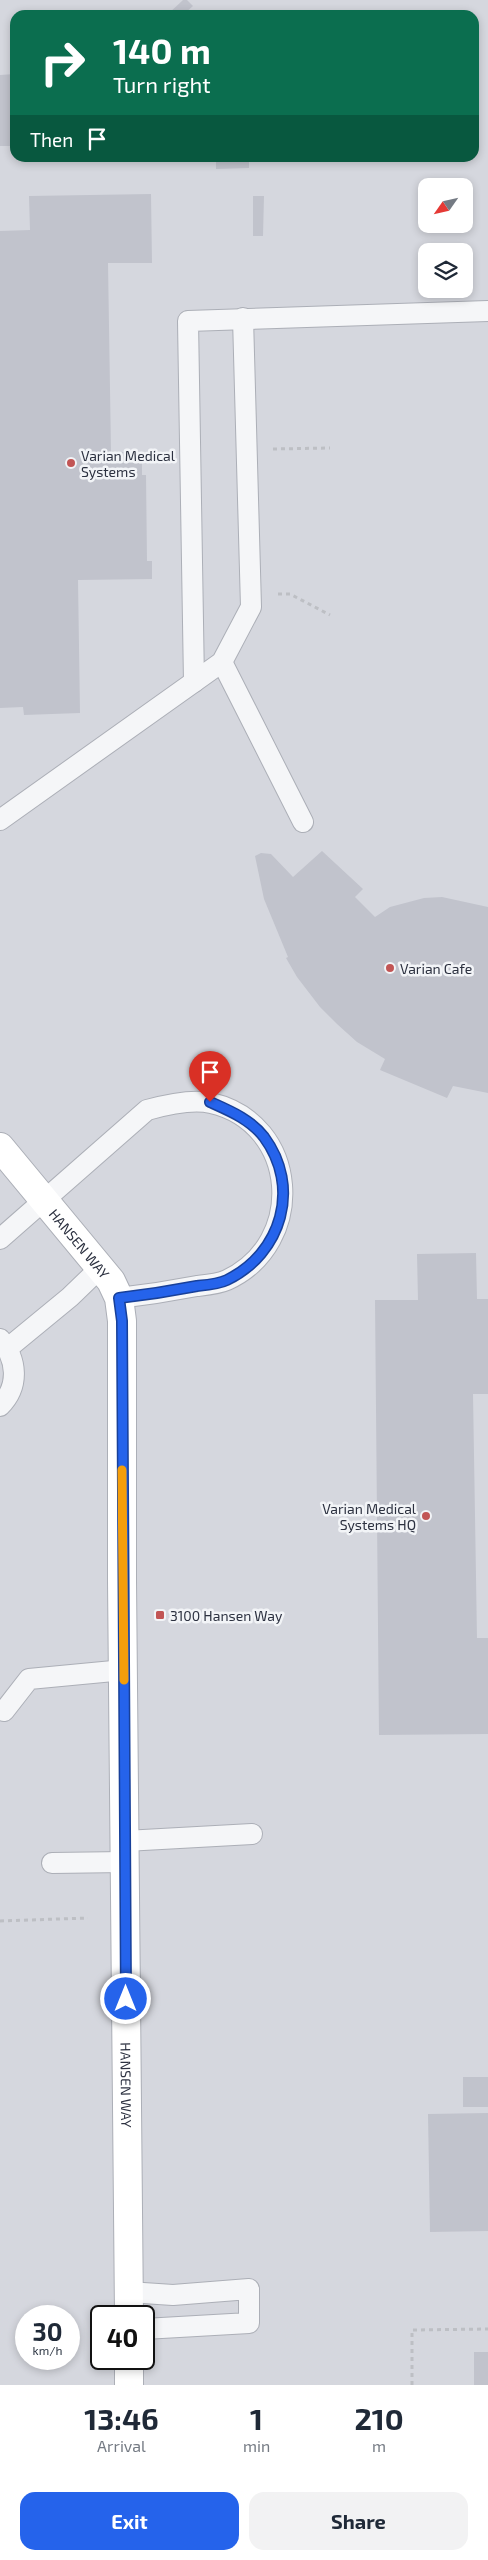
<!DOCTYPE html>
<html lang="en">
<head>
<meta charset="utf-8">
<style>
	body { margin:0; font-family:"Exo 2",sans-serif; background:#f2f2f3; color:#1f2937; height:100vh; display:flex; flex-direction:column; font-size:19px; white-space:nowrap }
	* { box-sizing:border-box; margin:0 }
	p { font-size:16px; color:#747a83 }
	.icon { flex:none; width:28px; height:28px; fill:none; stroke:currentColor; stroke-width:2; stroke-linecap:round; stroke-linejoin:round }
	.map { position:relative; height:2385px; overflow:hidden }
	.side { display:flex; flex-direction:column; background:#fff; flex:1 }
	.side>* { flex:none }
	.hud { position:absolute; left:10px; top:10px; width:469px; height:152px; border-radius:15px; box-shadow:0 2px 8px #0003; background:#0b6e4f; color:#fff; overflow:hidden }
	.needle { width:32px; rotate:236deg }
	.tools { position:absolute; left:418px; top:178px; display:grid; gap:10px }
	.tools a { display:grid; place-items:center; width:55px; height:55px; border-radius:10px; background:#fff; box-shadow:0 2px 8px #0003; font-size:25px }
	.speed { position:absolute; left:15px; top:2305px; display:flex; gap:10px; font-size:25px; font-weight:700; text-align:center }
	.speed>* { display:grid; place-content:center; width:65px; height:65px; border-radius:50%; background:#fff; box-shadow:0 2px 8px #0003; line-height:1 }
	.speed small { font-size:12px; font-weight:400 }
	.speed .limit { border:2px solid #111; border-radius:8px; background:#fff; color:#111 }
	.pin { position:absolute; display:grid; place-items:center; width:42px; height:42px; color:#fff; margin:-51px -21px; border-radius:50% 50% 50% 0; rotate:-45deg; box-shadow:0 0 5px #0007 }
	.pin .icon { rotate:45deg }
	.me { position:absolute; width:55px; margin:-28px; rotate:0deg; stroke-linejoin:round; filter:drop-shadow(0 0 4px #0008) }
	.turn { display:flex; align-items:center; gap:18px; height:105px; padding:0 20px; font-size:22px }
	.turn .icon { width:65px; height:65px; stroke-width:2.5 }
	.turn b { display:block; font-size:35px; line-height:42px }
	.then { display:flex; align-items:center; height:48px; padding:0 20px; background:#0003; gap:10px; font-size:19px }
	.eta { display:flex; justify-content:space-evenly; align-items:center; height:85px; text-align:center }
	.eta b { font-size:30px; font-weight:700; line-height:35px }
	.action { display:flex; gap:10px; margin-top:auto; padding:10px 20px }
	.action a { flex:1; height:58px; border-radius:15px; background:#2563eb; color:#fff; font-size:20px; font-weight:700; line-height:58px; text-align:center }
	.action a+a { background:#f2f2f3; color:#1f2937 }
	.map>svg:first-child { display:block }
</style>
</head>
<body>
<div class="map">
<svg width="488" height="2385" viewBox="0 0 488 2385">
	<rect width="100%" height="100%" fill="#e3e5ea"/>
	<path fill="#d5d7de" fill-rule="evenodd" d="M0 0H488V2385H0ZM15 15H474V158H15ZM426 186H464V224H426ZM426 251H464V289H426ZM26 2316H69V2359H26ZM101 2316H144V2359H101Z"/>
	<g fill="#c1c3cc">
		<path d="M183 0H187L193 6 183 15H167Z"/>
		<path d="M15 74V146H0V75Z"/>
		<path d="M183 158H213V161L183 162Z"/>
		<path d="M216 158H249V168L216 169Z"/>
		<path d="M151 194 152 263H108L111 452H142V475H146L147 561H152V579L78 580 80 713 24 715 23 707 0 708V231L30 230 29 196Z"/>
		<path d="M253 196H264L263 236H253Z"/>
		<path d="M322 851 363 889 355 897 375 917 390 907 424 898 442 897 488 907V1093L453 1086 447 1098 380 1070 385 1059 357 1042 337 1024 320 1007 297 977 286 958 288 957 264 899 255 856 261 853 271 854 293 877Z"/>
		<path d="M476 1253 477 1299H488V1394H473L477 1638H488V1734L379 1735 375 1300H418L417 1254Z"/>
		<rect x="463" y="2077" width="25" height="30"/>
		<path d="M488 2113V2231L430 2232 428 2114Z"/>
		<rect x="474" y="2352" width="14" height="33"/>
	</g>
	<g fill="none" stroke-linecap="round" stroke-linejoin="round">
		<defs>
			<g id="lane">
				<path d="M222 662 303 822"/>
				<path d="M194 682 188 321 488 311"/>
				<path d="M0 820 222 662 251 607 243 318"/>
				<path d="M0 1239 147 1110C165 1105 193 1099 211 1103 299 1123 307 1243 227 1280 218 1284 206 1285 197 1286 171 1291 145 1295 119 1298"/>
				<path d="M0 1339C17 1359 20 1386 0 1406"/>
				<path d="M8 1348 70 1297 101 1267"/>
				<path d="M4 1711 29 1679 124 1670"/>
				<path d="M125 1841 252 1834"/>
				<path d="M52 1863 125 1862"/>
				<path d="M128 2292 173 2295 249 2289V2323L144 2329"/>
			</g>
			<g id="secondary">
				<path id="s1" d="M0 1147 111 1281 119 1298 122 1321V1581L129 2316"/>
				<path d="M129 2359V2385"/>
			</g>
		</defs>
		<use href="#lane" stroke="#acafb7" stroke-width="22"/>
		<use href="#secondary" stroke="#acafb7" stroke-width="30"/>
		<g stroke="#bdbfc4" stroke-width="3" stroke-dasharray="4 4" stroke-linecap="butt">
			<path d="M273 449 330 448"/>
			<path d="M278 594H290L330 615"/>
			<path d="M0 1921 88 1918"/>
			<path d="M412 2385V2330L488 2329"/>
		</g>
		<use href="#lane" stroke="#f5f6f8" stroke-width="20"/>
		<use href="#secondary" stroke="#fff" stroke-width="28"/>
	</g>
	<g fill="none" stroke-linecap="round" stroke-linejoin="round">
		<defs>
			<path id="route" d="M126 1999 122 1321 119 1298C145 1295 171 1291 197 1286 207 1285 219 1284 227 1280 282 1253 301 1187 264 1137 250 1119 230 1111 210 1102"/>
		</defs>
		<use href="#route" stroke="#184099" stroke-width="12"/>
		<use href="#route" stroke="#2563eb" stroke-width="9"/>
		<path stroke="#f59e0b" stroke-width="9" d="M122 1470 124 1680"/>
	</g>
	<g fill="#c25555" stroke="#f2f4f7" stroke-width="2">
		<circle cx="71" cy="463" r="5"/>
		<circle cx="390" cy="968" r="5"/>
		<circle cx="426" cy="1516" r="5"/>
		<rect x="155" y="1610" width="10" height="10" rx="2.5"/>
	</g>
	<g text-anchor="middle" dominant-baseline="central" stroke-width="5" stroke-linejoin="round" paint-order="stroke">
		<g font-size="14" fill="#2c3140" stroke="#f2f4f7" text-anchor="start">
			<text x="81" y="455">Varian Medical<tspan x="81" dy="16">Systems</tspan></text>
			<text x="400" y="968">Varian Cafe</text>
			<text x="416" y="1508" text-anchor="end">Varian Medical<tspan x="416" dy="16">Systems HQ</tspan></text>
			<text x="170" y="1615">3100 Hansen Way</text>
		</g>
		<g font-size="14" fill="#2c3140" stroke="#f2f4f7">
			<text stroke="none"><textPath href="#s1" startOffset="125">HANSEN WAY</textPath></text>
			<text stroke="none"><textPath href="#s1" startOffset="980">HANSEN WAY</textPath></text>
		</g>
	</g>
</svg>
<div class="tools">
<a><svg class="needle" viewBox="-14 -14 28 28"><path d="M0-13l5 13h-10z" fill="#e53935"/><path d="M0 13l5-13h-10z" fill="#747a83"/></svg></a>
<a><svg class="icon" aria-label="layers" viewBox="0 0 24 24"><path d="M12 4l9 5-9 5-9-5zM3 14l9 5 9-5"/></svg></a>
</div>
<div class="speed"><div>30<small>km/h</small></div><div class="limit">40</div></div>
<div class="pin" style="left:210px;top:1102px;background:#d93025"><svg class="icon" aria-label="arrive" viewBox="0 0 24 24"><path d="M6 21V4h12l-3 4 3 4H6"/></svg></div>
<svg class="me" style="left:126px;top:1999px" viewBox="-20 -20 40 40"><circle r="17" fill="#2563eb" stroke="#fff" stroke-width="3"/><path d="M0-11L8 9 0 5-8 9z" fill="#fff"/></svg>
<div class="hud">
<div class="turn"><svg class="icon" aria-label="right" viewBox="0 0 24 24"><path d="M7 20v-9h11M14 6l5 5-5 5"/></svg><div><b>140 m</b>Turn right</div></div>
<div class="then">Then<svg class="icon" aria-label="arrive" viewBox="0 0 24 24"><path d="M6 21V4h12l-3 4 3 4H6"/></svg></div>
</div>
</div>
<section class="side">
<div class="eta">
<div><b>13:46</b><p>Arrival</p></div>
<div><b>1</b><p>min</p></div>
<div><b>210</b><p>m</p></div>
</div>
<div class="action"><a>Exit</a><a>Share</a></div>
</section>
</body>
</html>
